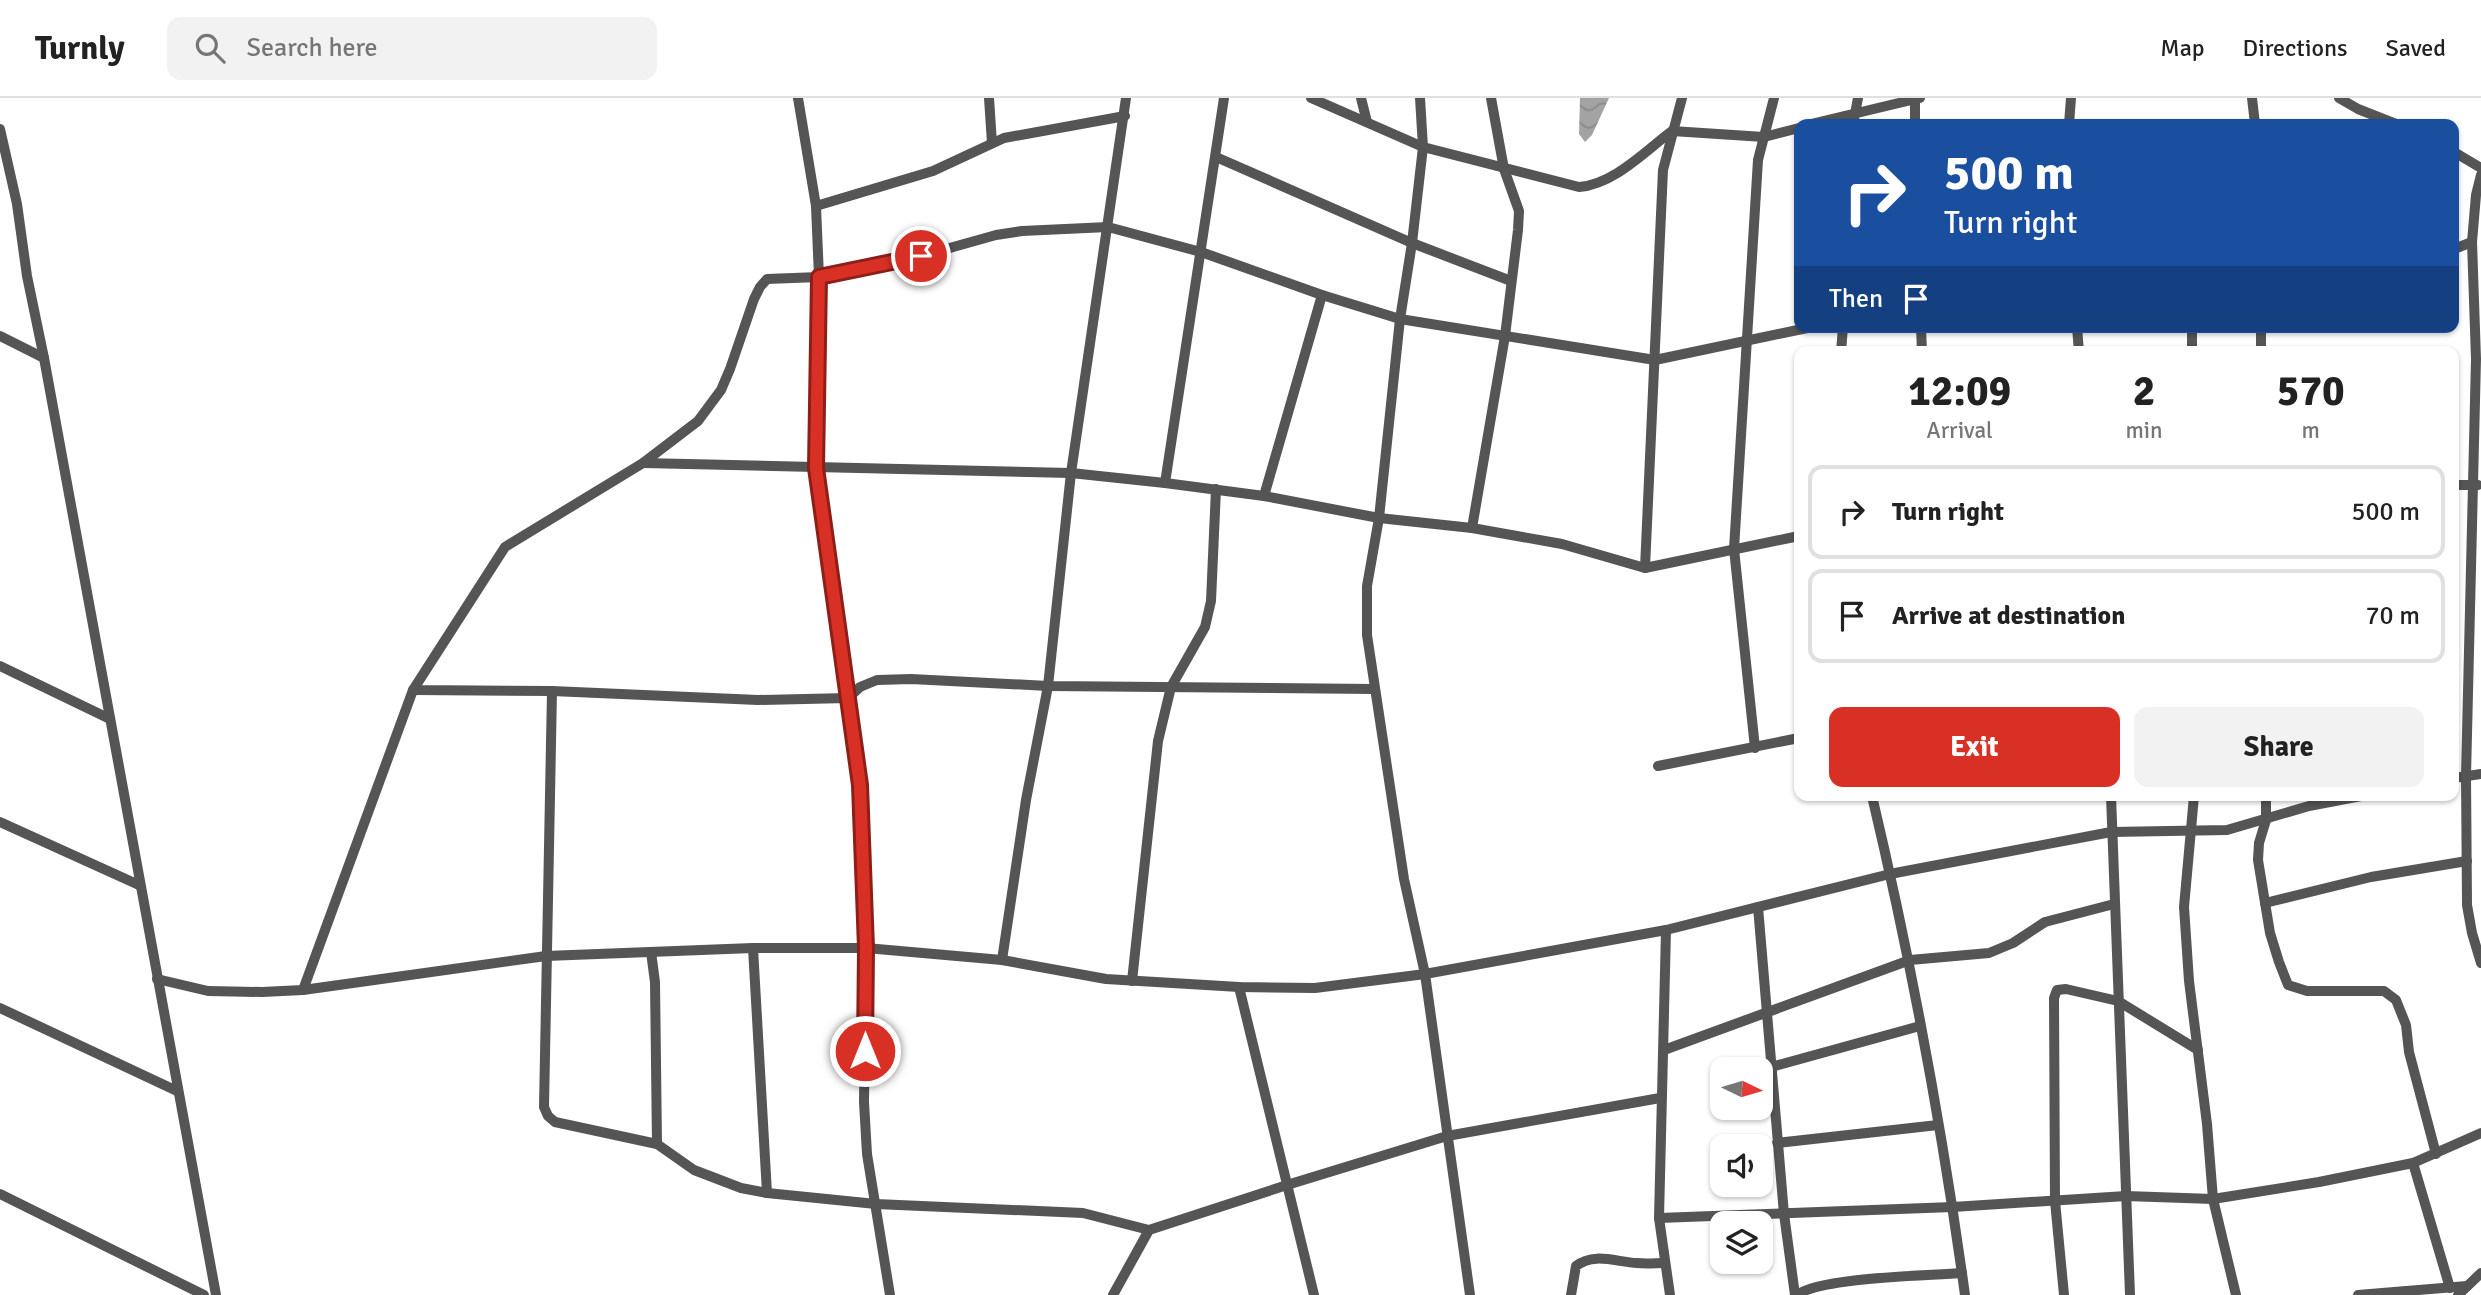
<!DOCTYPE html>
<html lang="en">
<head>
<meta charset="utf-8">
<style>
	body { margin:0; font-family:Signika,sans-serif; background:#f2f2f2; color:#222; height:100vh; display:flex; flex-direction:column; font-size:26px; white-space:nowrap }
	* { box-sizing:border-box; margin:0 }
	p { font-size:23px; color:#767676 }
	.icon { flex:none; width:38px; height:38px; fill:none; stroke:currentColor; stroke-width:2; stroke-linecap:round; stroke-linejoin:round }
	.map { position:relative; flex:1; overflow:hidden }
	.panel { position:absolute; left:1794px; top:248px; width:665px; height:455px; display:flex; flex-direction:column; background:#fff; border-radius:14px; box-shadow:0 2px 5px #0004 }
	.panel>* { flex:none }
	.hud { position:absolute; left:1794px; top:21px; width:665px; height:214px; border-radius:14px; box-shadow:0 2px 5px #0004; background:#1a4fa0; color:#fff; overflow:hidden }
	.needle { width:46px; rotate:95deg }
	.controls { position:absolute; left:1710px; top:959px; display:grid; gap:14px }
	.controls a { display:grid; place-items:center; width:63px; height:63px; border-radius:14px; background:#fff; box-shadow:0 2px 5px #0004; font-size:35px }
	.pin { position:absolute; display:grid; place-items:center; width:60px; height:60px; color:#fff; margin:-30px; border:4px solid #fff; border-radius:50%; box-shadow:0 2px 7px #0007 }
	.me { position:absolute; width:77px; margin:-38px; rotate:0deg; stroke-linejoin:round; filter:drop-shadow(0 0 5px #0008) }
	.turn { display:flex; align-items:center; gap:24px; height:147px; padding:0 35px; font-size:32px }
	.turn .icon { width:91px; height:91px; stroke-width:2.5 }
	.turn b { display:block; font-size:49px; line-height:60px }
	.then { display:flex; align-items:center; height:66px; padding:0 35px; background:#0003; gap:14px; font-size:26px }
	.eta { display:flex; justify-content:space-evenly; align-items:center; height:119px; text-align:center }
	.eta b { font-size:42px; font-weight:700; line-height:49px }
	.cta { display:flex; gap:14px; margin-top:auto; padding:14px 35px }
	.cta a { flex:1; height:80px; border-radius:14px; background:#d93025; color:#fff; font-size:28px; font-weight:700; line-height:80px; text-align:center }
	.cta a+a { background:#f2f2f2; color:#222 }
	ul { padding:0; list-style:none }
	li { display:flex; align-items:center; gap:21px; height:94px; margin:0 14px 10px; padding:0 21px; border:4px solid #e0e0e0; border-radius:14px }
	li div { flex:1 }
	li b { display:block; font-size:26px }
	li em { font-style:normal }
	header { display:flex; align-items:center; gap:42px; box-sizing:border-box; height:98px; padding:0 35px; background:#fff; border-bottom:2px solid #e0e0e0 }
	header strong { font-size:33px }
	nav { display:flex; gap:38px; margin-inline-start:auto; font-size:24px }
	.search { width:490px; height:63px; background:#f2f2f2; display:flex; align-items:center; gap:18px; box-sizing:border-box; padding:0 24px; border-radius:14px; color:#767676; font-size:26px }
	.map>svg:first-child { display:block }
</style>
</head>
<body>
<header>
<strong>Turnly</strong>
<div class="search"><svg class="icon" aria-label="search" viewBox="0 0 24 24"><circle cx="10" cy="10" r="6"/><path d="M15 15l6 6"/></svg>Search here</div>
<nav><a>Map</a><a>Directions</a><a>Saved</a></nav>
</header>
<div class="map">
<svg width="2481" height="1197" viewBox="0 0 2481 1197">
	<defs>
		<pattern id="water-waves" width="16" height="10" patternUnits="userSpaceOnUse" patternTransform="scale(1.75)"><rect width="16" height="10" fill="#a3a3a3"/><path d="M0 5q4-4 8 0t8 0" fill="none" stroke="#8b8b8b"/></pattern>
	</defs>
	<rect width="100%" height="100%" fill="#fff"/>
	<path fill="url(#water-waves)" d="M1580 0H1609L1592 37 1585 44 1579 36Z"/>
	<g fill="none" stroke-linecap="round" stroke-linejoin="round">
		<g stroke="#555" stroke-width="10">
			<path d="M798 0 816 108 819 179 816 370 832 493 859 669 862 706 866 850 864 1004 867 1056 890 1197"/>
			<path d="M989 0 992 45"/>
			<path d="M1311 0 1423 49 1579 89C1614 86 1644 54 1672 33L1764 39 1799 30"/>
			<path d="M1361 0 1367 24"/>
			<path d="M1420 0 1423 49 1412 145 1400 221 1379 420 1367 488V537L1404 781 1425 876 1470 1197"/>
			<path d="M1915 0V26"/>
			<path d="M2252 0 2255 26"/>
			<path d="M2339 0 2358 11 2396 26"/>
			<path d="M1811 26 1920 0"/>
			<path d="M1853 26 1858 0"/>
			<path d="M2069 26 2071 0"/>
			<path d="M0 31 17 106 27 178 44 260 216 1197"/>
			<path d="M2454 54 2481 70"/>
			<path d="M1216 59 1412 145 1511 183"/>
			<path d="M2481 77 2476 97 2472 144 2476 261 2466 678 2467 807 2472 835 2481 865"/>
			<path d="M816 108 933 73 1004 40 1125 18"/>
			<path d="M2454 151 2472 144"/>
			<path d="M1921 229 1922 254"/>
			<path d="M2077 229 2079 254"/>
			<path d="M2192 229V254"/>
			<path d="M2261 229V254"/>
			<path d="M0 238 44 260"/>
			<path d="M1841 254 1843 229"/>
			<path d="M643 365 1071 375 1165 385 1264 398 1379 420 1472 430 1562 446 1645 470 1799 438"/>
			<path d="M1165 385 1224 0"/>
			<path d="M2454 387H2478"/>
			<path d="M1264 398 1322 197"/>
			<path d="M1472 430 1505 238 1518 132 1519 113 1504 71 1491 0"/>
			<path d="M1645 470 1663 72 1682 0"/>
			<path d="M0 568 110 621"/>
			<path d="M1374 591 1048 588 911 581 877 582 860 589 848 600 758 602 552 593 413 592 505 449 643 365 698 323 721 292 730 271 754 201 760 189 767 181 819 179 921 158 996 137 1022 133 1108 129 1201 154 1322 197 1400 221 1655 262 1812 229"/>
			<path d="M552 593 544 1009 548 1018 555 1024 657 1046 694 1072 741 1090 767 1095 876 1106 1083 1115 1149 1132"/>
			<path d="M1755 650 1734 451 1758 62 1774 0"/>
			<path d="M1658 668 1799 640"/>
			<path d="M2454 680 2481 676"/>
			<path d="M1872 698C1911 863 1942 1029 1965 1197"/>
			<path d="M2111 698 2130 1197"/>
			<path d="M2194 698 2184 809 2189 883 2207 1026 2213 1101 2236 1197"/>
			<path d="M2266 698V722L2259 745 2258 762 2270 835 2279 864 2288 887 2307 893H2384L2396 902 2406 927 2409 954 2436 1056"/>
			<path d="M0 724 139 787"/>
			<path d="M2265 805 2371 779 2467 763"/>
			<path d="M1758 809 1784 1116 1795 1197"/>
			<path d="M1666 832 1659 1120 1670 1197"/>
			<path d="M753 850 767 1095"/>
			<path d="M651 854 655 884 657 1046"/>
			<path d="M1002 862 1026 702 1048 588 1071 375 1126 0"/>
			<path d="M157 881 208 893 262 894 303 892 546 858 753 850H866L1002 862 1106 881 1239 889 1315 890 1425 876 1666 832 1890 776 2111 734 2227 732 2309 708 2361 698"/>
			<path d="M1132 883 1158 643 1171 589 1205 529 1211 503 1216 391"/>
			<path d="M1239 889 1314 1197"/>
			<path d="M303 892 413 592"/>
			<path d="M0 910 177 993"/>
			<path d="M1664 952 1910 862 1989 855 2013 845 2045 824 2114 806"/>
			<path d="M1771 969 1920 928"/>
			<path d="M1777 1045 1938 1027"/>
			<path d="M2413 1065 2450 1190"/>
			<path d="M0 1096 204 1197"/>
			<path d="M1659 1120 1953 1109 2126 1098 2213 1101 2319 1084 2413 1065 2481 1035"/>
			<path d="M1113 1197 1149 1132 1287 1087 1447 1038 1660 1000"/>
			<path d="M1571 1197 1576 1168C1594 1154 1616 1164 1637 1165 1646 1166 1656 1165 1665 1165"/>
			<path d="M1797 1197C1821 1179 1927 1178 1962 1175"/>
			<path d="M2064 1197 2055 1103 2054 900 2057 892 2066 891 2118 903 2198 952"/>
			<path d="M2358 1197 2467 1188"/>
			<path d="M2458 1197 2481 1175"/>
		</g>
	</g>
	<g fill="none" stroke-linecap="round" stroke-linejoin="round">
		<defs>
			<path id="route" d="M865 953 866 850 860 687 816 370 819 179 921 158"/>
		</defs>
		<use href="#route" stroke="#8d1f18" stroke-width="18"/>
		<use href="#route" stroke="#d93025" stroke-width="12"/>
	</g>
</svg>
<div class="controls">
<a><svg class="needle" viewBox="-14 -14 28 28"><path d="M0-13l5 13h-10z" fill="#e53935"/><path d="M0 13l5-13h-10z" fill="#767676"/></svg></a>
<a><svg class="icon" aria-label="sound" viewBox="0 0 24 24"><path d="M4 9h4l5-4v14l-5-4H4zM17 9q2 3 0 6"/></svg></a>
<a><svg class="icon" aria-label="layers" viewBox="0 0 24 24"><path d="M12 4l9 5-9 5-9-5zM3 14l9 5 9-5"/></svg></a>
</div>
<div class="pin" style="left:921px;top:158px;background:#d93025"><svg class="icon" aria-label="arrive" viewBox="0 0 24 24"><path d="M6 21V4h12l-3 4 3 4H6"/></svg></div>
<svg class="me" style="left:865px;top:953px" viewBox="-20 -20 40 40"><circle r="17" fill="#d93025" stroke="#fff" stroke-width="3"/><path d="M0-11L8 9 0 5-8 9z" fill="#fff"/></svg>
<div class="hud">
<div class="turn"><svg class="icon" aria-label="right" viewBox="0 0 24 24"><path d="M7 20v-9h11M14 6l5 5-5 5"/></svg><div><b>500 m</b>Turn right</div></div>
<div class="then">Then<svg class="icon" aria-label="arrive" viewBox="0 0 24 24"><path d="M6 21V4h12l-3 4 3 4H6"/></svg></div>
</div>
<section class="panel">
<div class="eta">
<div><b>12:09</b><p>Arrival</p></div>
<div><b>2</b><p>min</p></div>
<div><b>570</b><p>m</p></div>
</div>
<ul>
<li><svg class="icon" aria-label="right" viewBox="0 0 24 24"><path d="M7 20v-9h11M14 6l5 5-5 5"/></svg><div><b>Turn right</b></div><em>500 m</em></li>
<li><svg class="icon" aria-label="arrive" viewBox="0 0 24 24"><path d="M6 21V4h12l-3 4 3 4H6"/></svg><div><b>Arrive at destination</b></div><em>70 m</em></li>
</ul>
<div class="cta"><a>Exit</a><a>Share</a></div>
</section>
</div>
</body>
</html>
